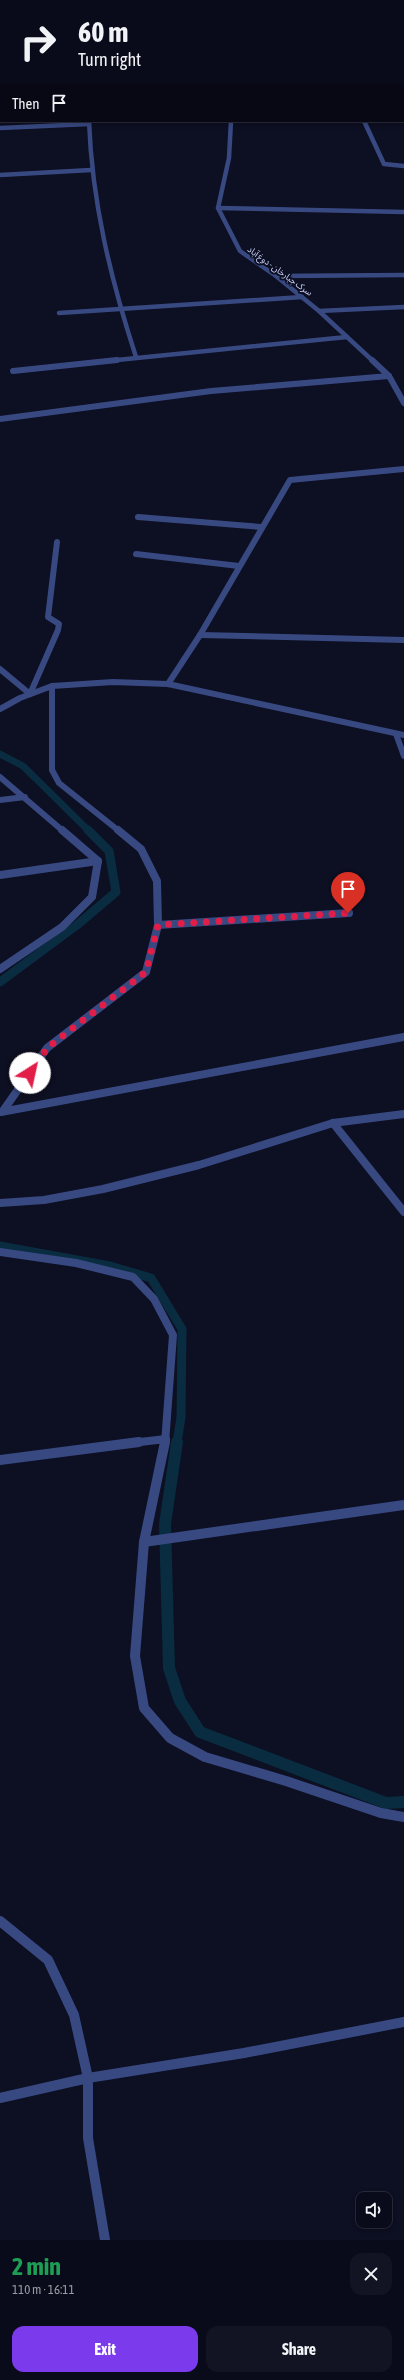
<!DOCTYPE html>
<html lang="en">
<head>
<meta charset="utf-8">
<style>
	body { margin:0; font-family:"Asap Condensed","Noto Sans Arabic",sans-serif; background:#131423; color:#f1f3f6; height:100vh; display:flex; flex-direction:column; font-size:15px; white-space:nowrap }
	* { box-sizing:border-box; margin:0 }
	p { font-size:13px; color:#999ba2 }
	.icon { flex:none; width:22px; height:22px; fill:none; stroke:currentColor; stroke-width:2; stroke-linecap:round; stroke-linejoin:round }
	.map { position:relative; height:2240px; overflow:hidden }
	.panel { display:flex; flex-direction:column; background:#0a0b1a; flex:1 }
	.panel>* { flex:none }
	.guide { position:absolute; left:0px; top:0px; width:404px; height:122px; box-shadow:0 2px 6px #0003,0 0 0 1px #2a2b39; background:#0a0b1a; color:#f1f3f6; overflow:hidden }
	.buttons { position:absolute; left:356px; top:2192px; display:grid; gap:8px }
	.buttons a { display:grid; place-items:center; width:36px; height:36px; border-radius:8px; background:#0a0b1a; box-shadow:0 2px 6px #0003,0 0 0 1px #2a2b39; font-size:20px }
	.pin { position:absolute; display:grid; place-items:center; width:34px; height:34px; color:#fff; margin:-41px -17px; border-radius:50% 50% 50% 0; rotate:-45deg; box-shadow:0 0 4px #0007 }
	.pin .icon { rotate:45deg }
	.me { position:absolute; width:44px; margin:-22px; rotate:35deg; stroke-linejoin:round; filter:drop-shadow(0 0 3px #0008) }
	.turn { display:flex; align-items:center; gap:14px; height:84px; padding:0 12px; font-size:18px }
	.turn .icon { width:52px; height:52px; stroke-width:2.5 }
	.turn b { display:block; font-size:28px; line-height:34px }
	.then { display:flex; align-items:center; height:38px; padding:0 12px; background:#0003; gap:8px; font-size:15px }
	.round { display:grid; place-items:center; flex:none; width:42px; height:42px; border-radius:12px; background:#131423 }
	.head { display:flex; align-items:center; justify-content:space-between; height:68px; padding:0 12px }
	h1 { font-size:24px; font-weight:700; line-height:30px; color:#1e9e55 }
	.cta { display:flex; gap:8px; margin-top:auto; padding:8px 12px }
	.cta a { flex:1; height:46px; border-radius:12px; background:#7c3aed; color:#fff; font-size:16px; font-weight:700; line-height:46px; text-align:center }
	.cta a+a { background:#131423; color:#f1f3f6 }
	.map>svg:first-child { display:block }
</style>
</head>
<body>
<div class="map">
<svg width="404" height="2240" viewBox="0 0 404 2240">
	<rect width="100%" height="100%" fill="#0d0f22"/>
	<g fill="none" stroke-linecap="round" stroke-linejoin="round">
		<path stroke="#092c40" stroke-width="7" d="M0 754 23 766 89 831"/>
		<g stroke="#092c40" stroke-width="9">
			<path d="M0 982 77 925 116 892 109 851 88 830"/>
			<path d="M0 1246 110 1266 151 1278 182 1329 181 1417 177 1443"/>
		</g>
		<path stroke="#092c40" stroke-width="12" d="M177 1442 165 1524 169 1668 180 1701 200 1732 386 1803 404 1802"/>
		<g stroke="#384982" stroke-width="4.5">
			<path d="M98 1 102 0"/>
			<path d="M89 121C92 203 111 280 136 357"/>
			<path d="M231 121 229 158 218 208 240 251 276 276 319 311 373 361"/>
			<path d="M364 121 384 164 404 166"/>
			<path d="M0 128 89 124"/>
			<path d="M0 175 91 170"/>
			<path d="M218 208 404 212"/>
			<path d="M276 276 404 275"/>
			<path d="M319 311 404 307"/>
			<path d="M59 313 302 297"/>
			<path d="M107 361 347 337"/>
		</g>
		<g stroke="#384982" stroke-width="6">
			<path d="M372 360 389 376 404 403"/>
			<path d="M13 371 117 360"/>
			<path d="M0 419 211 391 389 376"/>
			<path d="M138 517 261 527"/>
			<path d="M136 554 239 566"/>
			<path d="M200 635 404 640"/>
			<path d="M0 669 30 694 58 630 59 624 48 617 57 542"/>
			<path d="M168 684 200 635 290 480 404 469"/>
			<path d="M52 686V770L59 783 119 831"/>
			<path d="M0 709 20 698 52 686 113 682 168 684 404 735"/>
			<path d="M396 734 404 756"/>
			<path d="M0 777 63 831"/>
			<path d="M0 800 25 797"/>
		</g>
		<g stroke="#384982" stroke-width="8">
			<path d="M0 875 98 861"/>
			<path d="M158 925 349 913"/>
			<path d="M0 969 62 927 92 897 98 861 62 830"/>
			<path d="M3 1111 47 1048 146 972 158 925 157 881 141 849 118 830"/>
			<path d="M1 1112 404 1037"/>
			<path d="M333 1123 404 1212"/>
			<path d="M0 1203 44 1200 103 1189 199 1165 333 1123 404 1114"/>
			<path d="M0 1252 76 1263 133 1277 154 1299 173 1335 165 1443"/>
			<path d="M131 1443 166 1439"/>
		</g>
		<g stroke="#384982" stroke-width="10">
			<path d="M165 1442 144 1542 135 1656 144 1708 170 1738 205 1757 286 1781 381 1813 404 1817"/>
			<path d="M0 1460 139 1442"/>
			<path d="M144 1542 404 1505"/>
			<path d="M0 1921 48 1960 74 2015 88 2078V2138L105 2240"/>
			<path d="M0 2098 88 2078 244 2053 404 2022"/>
		</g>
	</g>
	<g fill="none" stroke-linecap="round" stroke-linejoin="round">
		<path stroke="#e11d48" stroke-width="7" stroke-dasharray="0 12.6" d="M30 1073 47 1048 146 972 158 925 348 913"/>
	</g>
	<g text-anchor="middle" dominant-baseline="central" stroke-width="4" stroke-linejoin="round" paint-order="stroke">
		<g font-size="9" fill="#cfd6ff" stroke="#0d0f22">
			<text transform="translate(280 271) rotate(36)">سرک جبارخان - دوغ آباد</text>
		</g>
	</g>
</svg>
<div class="buttons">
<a><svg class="icon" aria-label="sound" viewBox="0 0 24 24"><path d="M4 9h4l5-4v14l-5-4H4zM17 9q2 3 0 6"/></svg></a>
</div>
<div class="pin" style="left:348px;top:913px;background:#d93025"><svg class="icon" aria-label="arrive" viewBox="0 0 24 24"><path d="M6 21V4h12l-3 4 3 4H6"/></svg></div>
<svg class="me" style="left:30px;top:1073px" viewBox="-20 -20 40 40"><circle r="19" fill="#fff"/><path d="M0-13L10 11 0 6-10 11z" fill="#e11d48"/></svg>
<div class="guide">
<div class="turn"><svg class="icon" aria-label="right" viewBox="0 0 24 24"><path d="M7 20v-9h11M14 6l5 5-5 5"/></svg><div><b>60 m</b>Turn right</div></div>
<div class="then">Then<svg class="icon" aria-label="arrive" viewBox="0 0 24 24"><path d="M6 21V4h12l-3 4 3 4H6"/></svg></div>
</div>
</div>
<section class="panel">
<div class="head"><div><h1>2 min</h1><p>110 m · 16:11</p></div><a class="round"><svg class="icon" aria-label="close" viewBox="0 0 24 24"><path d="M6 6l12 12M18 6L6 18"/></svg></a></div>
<div class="cta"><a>Exit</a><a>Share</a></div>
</section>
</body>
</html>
